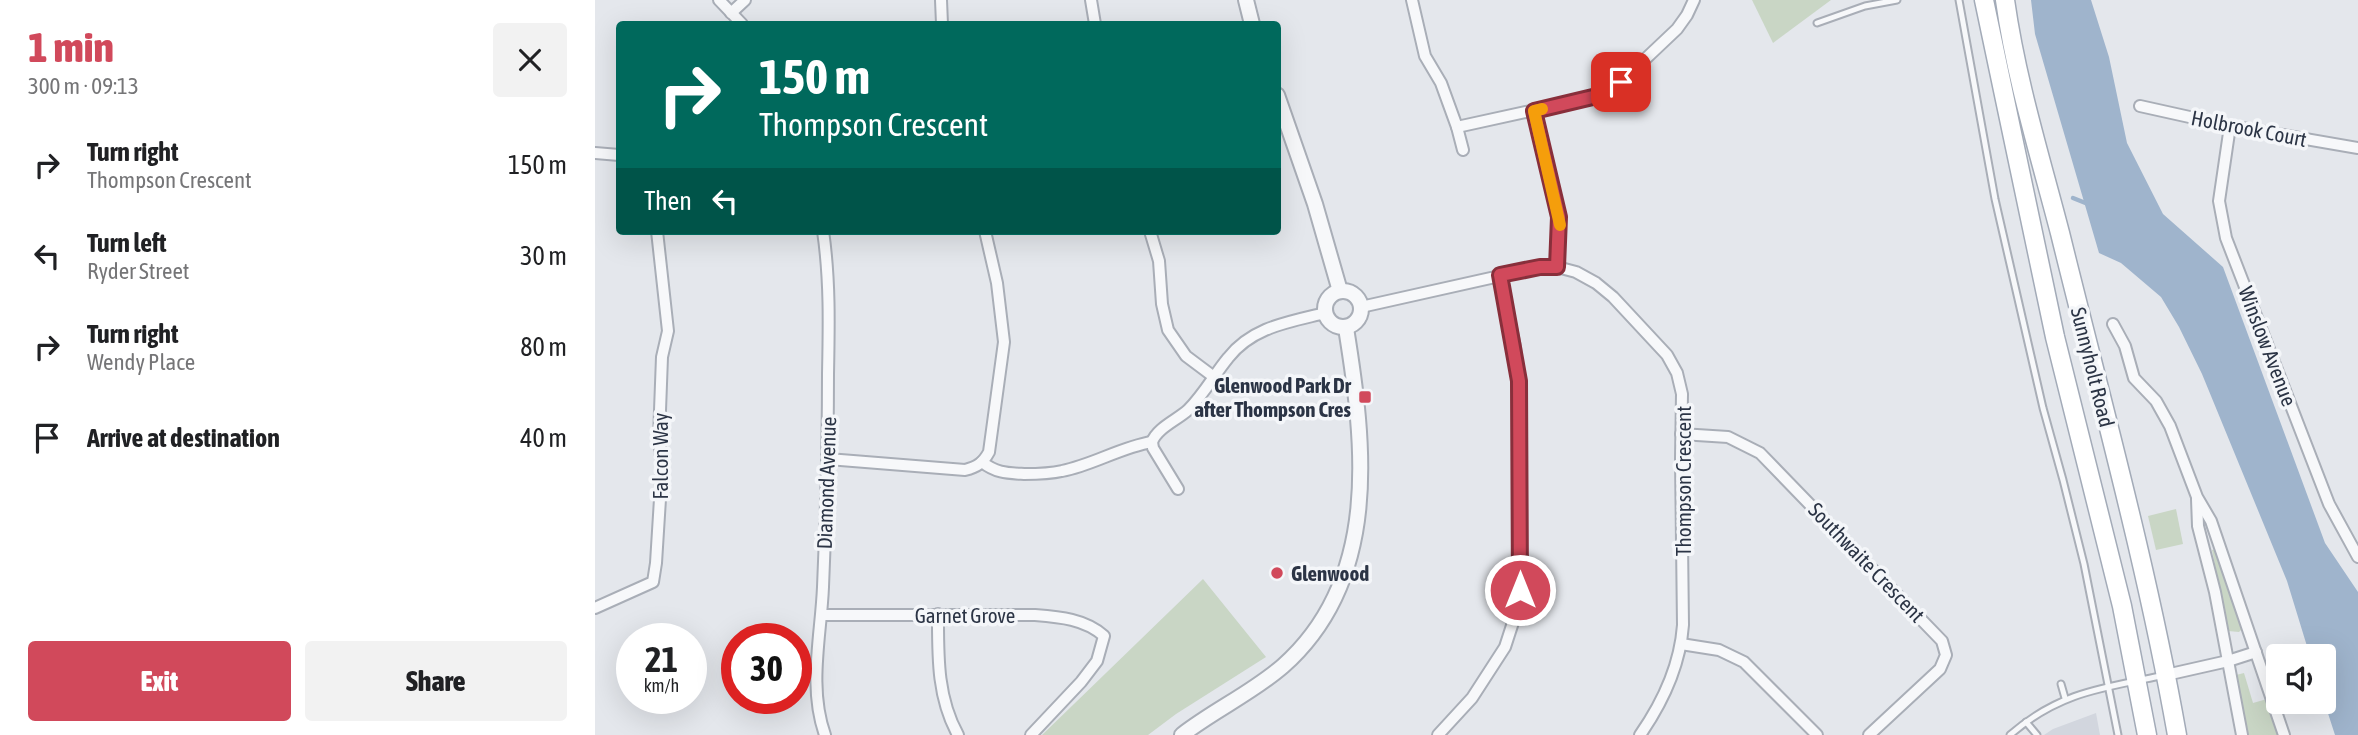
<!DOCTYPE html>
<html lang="en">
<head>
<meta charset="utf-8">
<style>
	body { margin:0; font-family:"Asap Condensed",sans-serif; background:#f2f2f2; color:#202124; height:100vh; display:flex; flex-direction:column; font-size:26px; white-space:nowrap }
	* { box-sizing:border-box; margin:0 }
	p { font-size:23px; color:#757577 }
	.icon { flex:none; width:38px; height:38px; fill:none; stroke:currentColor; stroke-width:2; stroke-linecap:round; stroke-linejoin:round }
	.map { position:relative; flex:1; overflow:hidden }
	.side { display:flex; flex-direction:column; background:#fff; width:595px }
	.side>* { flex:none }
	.banner { position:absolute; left:21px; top:21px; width:665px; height:214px; border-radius:7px; box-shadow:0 7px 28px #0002; background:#00695c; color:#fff; overflow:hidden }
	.fabs { position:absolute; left:1671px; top:644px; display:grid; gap:14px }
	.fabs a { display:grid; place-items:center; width:70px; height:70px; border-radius:7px; background:#fff; box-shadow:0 7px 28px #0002; font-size:35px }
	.speed { position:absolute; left:21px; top:623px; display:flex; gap:14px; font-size:35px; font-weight:700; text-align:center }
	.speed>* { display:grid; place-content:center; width:91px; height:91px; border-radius:50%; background:#fff; box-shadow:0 7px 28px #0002; line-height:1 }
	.speed small { font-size:18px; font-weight:400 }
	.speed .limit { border:10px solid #d22; background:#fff; color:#111 }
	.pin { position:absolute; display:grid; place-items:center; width:60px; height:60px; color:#fff; margin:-30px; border-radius:14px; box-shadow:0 4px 10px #0006 }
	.me { position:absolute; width:77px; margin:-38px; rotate:0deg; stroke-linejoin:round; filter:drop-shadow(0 0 5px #0008) }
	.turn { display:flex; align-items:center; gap:24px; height:147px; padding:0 28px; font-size:32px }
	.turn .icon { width:91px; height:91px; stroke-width:2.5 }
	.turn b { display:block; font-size:49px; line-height:60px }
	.then { display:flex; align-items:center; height:66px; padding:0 28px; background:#0003; gap:14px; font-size:26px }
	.round { display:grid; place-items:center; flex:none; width:74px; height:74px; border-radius:7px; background:#f2f2f2 }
	.overview { display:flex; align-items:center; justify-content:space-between; height:119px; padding:0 28px }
	h1 { font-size:42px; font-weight:800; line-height:52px; color:#d1495b }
	.action { display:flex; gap:14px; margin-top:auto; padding:14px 28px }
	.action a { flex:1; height:80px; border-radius:7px; background:#d1495b; color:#fff; font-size:28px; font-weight:800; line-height:80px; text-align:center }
	.action a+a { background:#f2f2f2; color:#202124 }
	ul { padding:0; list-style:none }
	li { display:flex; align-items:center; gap:21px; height:91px; padding:0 28px }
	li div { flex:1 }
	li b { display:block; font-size:26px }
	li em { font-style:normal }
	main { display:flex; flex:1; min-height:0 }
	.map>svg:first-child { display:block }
</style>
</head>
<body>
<main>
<section class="side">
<div class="overview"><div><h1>1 min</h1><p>300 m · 09:13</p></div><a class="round"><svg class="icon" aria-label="close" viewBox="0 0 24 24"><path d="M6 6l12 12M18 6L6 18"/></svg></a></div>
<ul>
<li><svg class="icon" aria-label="right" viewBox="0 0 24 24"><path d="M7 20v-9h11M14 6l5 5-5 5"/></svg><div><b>Turn right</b><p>Thompson Crescent</p></div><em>150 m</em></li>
<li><svg class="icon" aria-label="left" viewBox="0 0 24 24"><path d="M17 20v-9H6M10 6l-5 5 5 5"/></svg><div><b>Turn left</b><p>Ryder Street</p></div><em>30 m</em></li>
<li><svg class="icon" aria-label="right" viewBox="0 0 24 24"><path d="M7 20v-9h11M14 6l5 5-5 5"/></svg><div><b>Turn right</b><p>Wendy Place</p></div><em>80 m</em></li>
<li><svg class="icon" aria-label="arrive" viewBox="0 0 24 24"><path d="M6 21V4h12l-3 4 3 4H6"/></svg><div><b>Arrive at destination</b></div><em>40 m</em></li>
</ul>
<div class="action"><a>Exit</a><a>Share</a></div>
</section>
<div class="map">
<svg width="1763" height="735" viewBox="0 0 1763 735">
	<rect width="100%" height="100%" fill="#e4e7ec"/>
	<path fill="#d2d6de" d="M1501 713 1505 735H1449L1458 729Z"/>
	<g fill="#c9d6c5">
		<path d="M1157 0H1236L1178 43Z"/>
		<path d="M1581 509 1588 544 1561 550 1553 516Z"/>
		<path d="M1621 549 1648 628 1644 632 1633 631 1617 550Z"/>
		<path d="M608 579 671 657 581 714 553 735H447Z"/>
		<path d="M1649 673 1658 703 1672 699 1684 735H1652L1641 675Z"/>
	</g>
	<path fill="#9fb4cc" d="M1436 0H1496L1514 57 1532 143 1568 214 1628 267 1730 543 1763 592V735H1740L1729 701V656H1715L1692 581 1607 374 1584 327 1566 297 1526 263 1504 253 1440 34Z"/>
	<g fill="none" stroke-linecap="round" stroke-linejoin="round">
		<path stroke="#9fb4cc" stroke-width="4.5" d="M1478 198 1493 204"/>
		<defs>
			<g id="service">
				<path d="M1364 0 1400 199 1448 408 1468 480 1489 564 1523 735"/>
				<path d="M1222 23 1270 6 1302 0"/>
				<path d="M1466 684 1470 698"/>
				<path d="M1431 722 1442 735"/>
				<path d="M1415 735C1463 693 1506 688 1566 676"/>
			</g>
			<g id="minor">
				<path d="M124 0 147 24"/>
				<path d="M346 0 347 24"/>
				<path d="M496 0 500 24"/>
				<path d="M817 0 830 56 846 83 862 127"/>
				<path d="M136 13 150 0"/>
				<path d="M1545 106 1635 126 1763 148"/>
				<path d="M939 111 964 217 965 233 962 267"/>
				<path d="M1635 126 1624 201 1631 238 1734 504 1763 557"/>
				<path d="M868 150 862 127 990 99 1010 92 1026 82 1082 29 1092 15 1099 0"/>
				<path d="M0 153 24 155"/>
				<path d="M228 231C235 279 234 326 233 374 233 445 231 516 228 587 226 636 213 687 230 735"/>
				<path d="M555 231 564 261 567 304 573 330 591 356 619 377"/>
				<path d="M766 307 945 267H962L981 272 1001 283 1018 297 1072 355 1082 373 1087 394 1086 459 1088 625C1085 666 1068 702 1045 735"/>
				<path d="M1518 324 1530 346 1539 378 1561 401 1575 426 1602 497 1616 521 1689 735"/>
				<path d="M1086 434 1133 437 1165 453 1347 641 1351 655 1345 669 1274 735"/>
				<path d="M233 459 370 470C382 467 388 463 394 452L409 342 402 283 390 231"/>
				<path d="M387 462C401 473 412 473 429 474 442 474 454 474 467 471 498 465 526 447 557 442"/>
				<path d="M583 489 558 448 557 442C562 428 582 420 593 410 609 394 619 375 633 358 657 327 694 322 730 313"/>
				<path d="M1602 499 1603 526 1620 592 1647 735"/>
				<path d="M0 608 58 582 61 563 67 467 64 437 67 357 73 331 62 231"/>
				<path d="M343 614C343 656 342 697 363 735"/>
				<path d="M227 615H440C465 617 490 619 509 636L502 661 486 682 436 735"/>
				<path d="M1086 644 1124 650 1149 662 1222 735"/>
				<path d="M1571 675 1633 661 1661 652"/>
				<path d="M843 735 877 698 910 647 923 607 926 410 920 347 905 275"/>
			</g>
			<g id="tertiary">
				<path d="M651 0 657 24"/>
				<path d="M682 95 720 204 745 291"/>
				<circle cx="748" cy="309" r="18"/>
				<path d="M587 735C619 710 657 693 688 666 786 579 770 445 751 328"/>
			</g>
			<g id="primary">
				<path d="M1389 0 1460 337 1527 606 1552 735"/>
				<path d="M1410 0C1421 79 1445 156 1465 233 1506 400 1552 565 1582 735"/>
			</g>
		</defs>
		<use href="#service" stroke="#a9aeb7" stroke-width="9"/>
		<use href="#minor" stroke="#a9aeb7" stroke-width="14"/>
		<use href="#tertiary" stroke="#a9aeb7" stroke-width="18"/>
		<use href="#primary" stroke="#a3abb8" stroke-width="21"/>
		<use href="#service" stroke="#f7f8fa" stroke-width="5"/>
		<use href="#minor" stroke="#f7f8fa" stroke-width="10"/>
		<use href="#tertiary" stroke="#f7f8fa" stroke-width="14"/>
		<use href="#primary" stroke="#fff" stroke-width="18"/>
	</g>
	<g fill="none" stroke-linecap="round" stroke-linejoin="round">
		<defs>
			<path id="route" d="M925 590 924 381 905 275 945 267H962L964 217 939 111 1002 96 1026 82"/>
		</defs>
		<use href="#route" stroke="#882f3b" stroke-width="18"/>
		<use href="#route" stroke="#d1495b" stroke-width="12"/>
		<path stroke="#f59e0b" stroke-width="12" d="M947 109 939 111 965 225"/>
	</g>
	<g fill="#d1495b" stroke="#f4f6f9" stroke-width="2.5">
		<rect x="763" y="390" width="14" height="14" rx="3.5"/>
		<circle cx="682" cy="573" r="7"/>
	</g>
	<g text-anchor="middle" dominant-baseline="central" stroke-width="7" stroke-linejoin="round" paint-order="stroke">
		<g font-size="21" fill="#2b3445" stroke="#f4f6f9">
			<text transform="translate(1654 128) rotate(11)">Holbrook Court</text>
			<text transform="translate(1673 346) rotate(69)">Winslow Avenue</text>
			<text transform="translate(1498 367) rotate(76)">Sunnyholt Road</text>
			<text transform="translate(65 456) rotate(-90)">Falcon Way</text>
			<text transform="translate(1088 481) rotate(-90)">Thompson Crescent</text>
			<text transform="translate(231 483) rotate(-88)">Diamond Avenue</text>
			<text transform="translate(1272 562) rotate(46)">Southwaite Crescent</text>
			<text x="370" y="615">Garnet Grove</text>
		</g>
		<g font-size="21" font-weight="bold" fill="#2b3445" stroke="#f4f6f9" text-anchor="end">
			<text x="756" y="385">Glenwood Park Dr<tspan x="756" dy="24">after Thompson Cres</tspan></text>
			<text x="696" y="573" text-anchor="start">Glenwood</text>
		</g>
	</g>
</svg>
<div class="fabs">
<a><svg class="icon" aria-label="sound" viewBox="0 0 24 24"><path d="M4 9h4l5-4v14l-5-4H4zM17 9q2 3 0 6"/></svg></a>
</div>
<div class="speed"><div>21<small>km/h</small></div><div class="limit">30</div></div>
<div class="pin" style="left:1026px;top:82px;background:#d93025"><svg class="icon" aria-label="arrive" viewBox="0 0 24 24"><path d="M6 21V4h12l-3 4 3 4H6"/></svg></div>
<svg class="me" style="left:925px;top:590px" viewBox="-20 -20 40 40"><circle r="17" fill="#d1495b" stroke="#fff" stroke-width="3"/><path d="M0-11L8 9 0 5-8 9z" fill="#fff"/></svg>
<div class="banner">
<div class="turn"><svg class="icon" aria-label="right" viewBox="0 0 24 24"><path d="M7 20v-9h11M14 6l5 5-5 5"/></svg><div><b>150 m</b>Thompson Crescent</div></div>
<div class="then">Then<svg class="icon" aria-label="left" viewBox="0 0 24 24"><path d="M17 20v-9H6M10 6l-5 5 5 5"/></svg></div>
</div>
</div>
</main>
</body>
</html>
